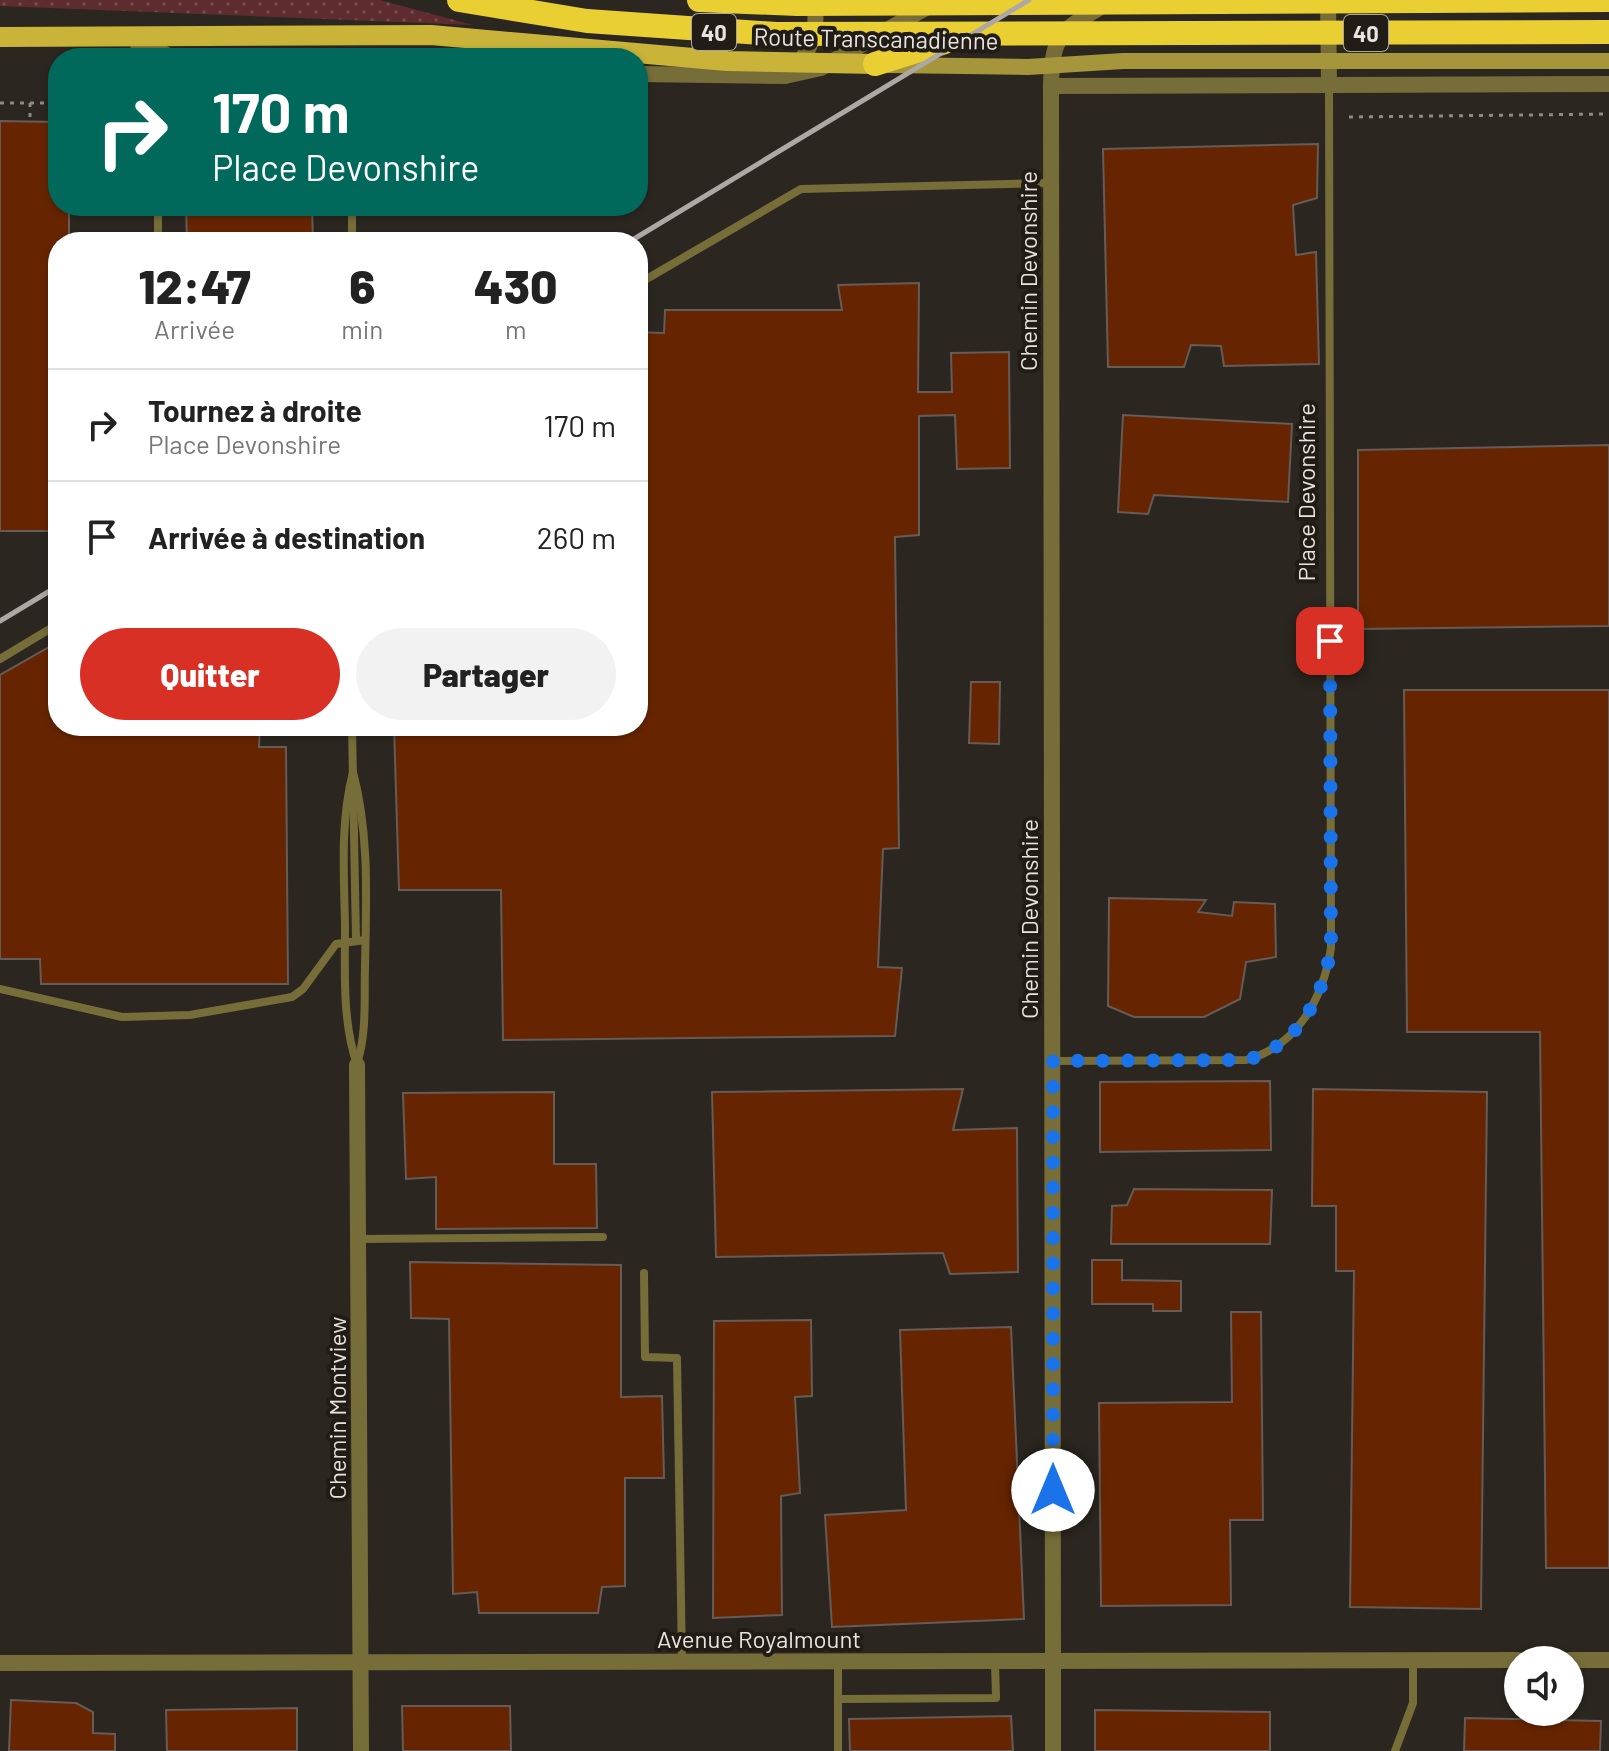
<!DOCTYPE html>
<html lang="fr">
<head>
<meta charset="utf-8">
<style>
	body { margin:0; font-family:Barlow,sans-serif; background:#f2f2f2; color:#222; height:100vh; display:flex; flex-direction:column; font-size:30px; white-space:nowrap }
	* { box-sizing:border-box; margin:0 }
	p { font-size:26px; color:#767676 }
	.icon { flex:none; width:44px; height:44px; fill:none; stroke:currentColor; stroke-width:2; stroke-linecap:round; stroke-linejoin:round }
	.map { position:relative; flex:1; overflow:hidden }
	.side { position:absolute; left:48px; top:232px; width:600px; height:504px; display:flex; flex-direction:column; background:#fff; border-radius:32px; box-shadow:0 2px 6px #0004 }
	.side>* { flex:none }
	.guide { position:absolute; left:48px; top:48px; width:600px; height:168px; border-radius:32px; box-shadow:0 2px 6px #0004; background:#00695c; color:#fff; overflow:hidden }
	.buttons { position:absolute; left:1504px; top:1646px; display:grid; gap:16px }
	.buttons a { display:grid; place-items:center; width:80px; height:80px; border-radius:50%; background:#fff; box-shadow:0 2px 6px #0004; font-size:40px }
	.pin { position:absolute; display:grid; place-items:center; width:68px; height:68px; color:#fff; margin:-34px; border-radius:16px; box-shadow:0 4px 12px #0006 }
	.me { position:absolute; width:88px; margin:-44px; rotate:0deg; stroke-linejoin:round; filter:drop-shadow(0 0 6px #0008) }
	.turn { display:flex; align-items:center; gap:28px; height:168px; padding:0 32px; font-size:36px }
	.turn .icon { width:104px; height:104px; stroke-width:2.5 }
	.turn b { display:block; font-size:56px; line-height:68px }
	.eta { display:flex; justify-content:space-evenly; align-items:center; height:136px; text-align:center }
	.eta b { font-size:48px; font-weight:800; line-height:56px }
	.button { display:flex; gap:16px; margin-top:auto; padding:16px 32px }
	.button a { flex:1; height:92px; border-radius:48px; background:#d93025; color:#fff; font-size:32px; font-weight:800; line-height:92px; text-align:center }
	.button a+a { background:#f2f2f2; color:#222 }
	ul { padding:0; list-style:none }
	li { display:flex; align-items:center; gap:24px; height:112px; padding:0 32px; border-top:2px solid #e0e0e0 }
	li div { flex:1 }
	li b { display:block; font-size:30px }
	li em { font-style:normal }
	.map>svg:first-child { display:block }
</style>
</head>
<body>
<div class="map">
<svg width="1609" height="1751" viewBox="0 0 1609 1751">
	<defs>
		<pattern id="green-dots" width="8" height="8" patternUnits="userSpaceOnUse" patternTransform="scale(2)"><rect width="8" height="8" fill="#5e2b2f"/><path d="M2 2h.1M6 6h.1" fill="none" stroke="#754a4d" stroke-width="1.8" stroke-linecap="round"/></pattern>
	</defs>
	<rect width="100%" height="100%" fill="#2b261f"/>
	<path fill="url(#green-dots)" d="M0 0H380L473 25 0 6Z"/>
	<g fill="#662500" stroke="#655b57" stroke-width="2">
		<path d="M0 121 58 122V206H69V242H58V531H0Z"/>
		<path d="M1318 144 1317 198 1293 205 1296 255 1316 252 1319 364 1224 366 1221 346 1191 345 1184 367H1108L1103 149Z"/>
		<path d="M186 206H312L313 242H187Z"/>
		<path d="M919 283 918 392H952L951 353 1009 352 1010 468 957 469 955 415 919 416V535L895 537 899 848 883 849 878 967 902 968 895 1036 503 1040 501 890H399L394 726H638V332L664 333 665 310H842L838 285Z"/>
		<path d="M1123 415 1292 424 1288 502 1154 495 1148 514 1118 512Z"/>
		<path d="M1609 445V626L1358 629V450Z"/>
		<path d="M58 642V726H260L259 747H286L288 984H41L40 959H0V675Z"/>
		<path d="M971 682H1000L999 744 969 743Z"/>
		<path d="M1404 690H1609V1568H1546L1540 1032H1407Z"/>
		<path d="M1109 898 1206 900 1198 912 1232 916 1234 902 1275 904 1276 957 1246 962 1240 999 1204 1017H1134L1108 1006Z"/>
		<path d="M1270 1081 1271 1150 1100 1152V1082Z"/>
		<path d="M963 1089 953 1130 1017 1128 1018 1272 950 1274 943 1253 716 1257 712 1092Z"/>
		<path d="M1313 1089 1487 1092 1481 1609 1350 1607 1354 1271H1336V1206H1312Z"/>
		<path d="M554 1092V1164H596L597 1228 436 1229V1177L406 1179 403 1093Z"/>
		<path d="M1134 1189 1272 1190 1270 1244H1111L1112 1206 1127 1205Z"/>
		<path d="M1092 1260H1122V1280L1181 1281V1311H1153V1304H1092Z"/>
		<path d="M410 1262 621 1265V1397L662 1396 664 1478H625V1586L602 1587 598 1613H479L477 1592 453 1594 449 1319 411 1318Z"/>
		<path d="M1231 1312H1261L1263 1520H1230L1231 1605 1101 1606 1099 1403 1232 1402Z"/>
		<path d="M811 1320 812 1396 795 1397 800 1493 781 1496 782 1615 713 1618 714 1321Z"/>
		<path d="M1011 1327 1024 1619 832 1627 825 1515 906 1510 900 1330Z"/>
		<path d="M11 1700 76 1703 93 1712V1733L115 1734V1751H9Z"/>
		<path d="M402 1706H510L511 1751H403Z"/>
		<path d="M297 1708V1751H167L166 1710Z"/>
		<path d="M1095 1710 1270 1712V1751H1095Z"/>
		<path d="M1011 1716 1013 1751H850L849 1719Z"/>
		<path d="M1465 1718 1601 1721 1600 1751H1464Z"/>
	</g>
	<g fill="none" stroke-linecap="round" stroke-linejoin="round">
		<g stroke="#8e8a84" stroke-width="3" stroke-dasharray="4 6" stroke-linecap="butt">
			<path d="M0 103H58"/>
			<path d="M30 103V121"/>
			<path d="M1349 117 1609 114"/>
		</g>
		<g stroke="#776d39" stroke-width="8">
			<path d="M134 38 135 58"/>
			<path d="M158 206V242"/>
			<path d="M352 206V242"/>
			<path d="M638 284 801 189 1051 183"/>
			<path d="M0 659 58 624"/>
			<path d="M352 726 356 940"/>
			<path d="M353 772C340 823 344 873 345 925 345 972 342 1020 357 1065"/>
			<path d="M353 772C370 836 366 902 365 967 364 1001 367 1032 357 1064"/>
			<path d="M0 989 122 1017 190 1015 292 997 303 989 336 944 365 940"/>
			<path d="M1053 1061 1246 1060C1298 1046 1323 998 1331 948L1329 85"/>
			<path d="M358 1239 603 1237"/>
			<path d="M644 1273 645 1357 677 1358 682 1661"/>
			<path d="M838 1662V1751"/>
			<path d="M839 1699 996 1698 995 1662"/>
			<path d="M1395 1751 1413 1703V1660"/>
		</g>
		<g stroke="#776d39" stroke-width="16">
			<path d="M1328 0 1329 84"/>
			<path d="M785 76 821 68 929 6"/>
			<path d="M357 1065 361 1751"/>
			<path d="M1053 1751V1661"/>
		</g>
		<g stroke="#776d39" stroke-width="16">
			<path d="M134 37 172 58"/>
			<path d="M638 74 785 76C811 56 818 33 815 0"/>
			<path d="M1051 86 1609 84"/>
			<path d="M1570 1660H1609"/>
			<path d="M1053 1661 1051 86C1052 34 1061 31 1104 5"/>
			<path d="M0 1663 1518 1660"/>
		</g>
		<path stroke="#a5953b" stroke-width="16" d="M889 65 1028 67 1123 61H1609"/>
		<path stroke="#c9b439" stroke-width="20" d="M0 37 431 35 727 61 875 64"/>
		<g stroke="#eacf33" stroke-width="24">
			<path d="M459 0 587 21 776 34 1609 32"/>
			<path d="M699 0 797 4 1609 0"/>
			<path d="M875 64 945 42"/>
		</g>
		<g stroke="#ada8a3" stroke-width="5">
			<path d="M629 242 1029 0"/>
			<path d="M0 621 58 586"/>
		</g>
	</g>
	<g fill="none" stroke-linecap="round" stroke-linejoin="round">
		<path stroke="#1a73e8" stroke-width="14" stroke-dasharray="0 25.2" d="M1053 1490V1061L1246 1060C1298 1047 1323 997 1331 948L1330 641"/>
	</g>
	<g text-anchor="middle" dominant-baseline="central" stroke-width="8" stroke-linejoin="round" paint-order="stroke">
		<g fill="#221c16" stroke="#aca7a2" stroke-width="2">
			<rect x="692" y="14" width="44" height="36" rx="6"/>
			<rect x="1344" y="15" width="44" height="36" rx="6"/>
		</g>
		<g font-size="22" font-weight="bold" fill="#e7e3de">
			<text x="714" y="32">40</text>
			<text x="1366" y="33">40</text>
		</g>
		<g font-size="24" fill="#e7e3de" stroke="#221c16">
			<text transform="translate(876 38) rotate(1)">Route Transcanadienne</text>
			<text transform="translate(1027 271) rotate(-90)">Chemin Devonshire</text>
			<text transform="translate(1305 492) rotate(-90)">Place Devonshire</text>
			<text transform="translate(1028 919) rotate(-90)">Chemin Devonshire</text>
			<text transform="translate(336 1408) rotate(-90)">Chemin Montview</text>
			<text x="759" y="1638">Avenue Royalmount</text>
		</g>
	</g>
</svg>
<div class="buttons">
<a><svg class="icon" aria-label="sound" viewBox="0 0 24 24"><path d="M4 9h4l5-4v14l-5-4H4zM17 9q2 3 0 6"/></svg></a>
</div>
<div class="pin" style="left:1330px;top:641px;background:#d93025"><svg class="icon" aria-label="arrive" viewBox="0 0 24 24"><path d="M6 21V4h12l-3 4 3 4H6"/></svg></div>
<svg class="me" style="left:1053px;top:1490px" viewBox="-20 -20 40 40"><circle r="19" fill="#fff"/><path d="M0-13L10 11 0 6-10 11z" fill="#1a73e8"/></svg>
<div class="guide">
<div class="turn"><svg class="icon" aria-label="right" viewBox="0 0 24 24"><path d="M7 20v-9h11M14 6l5 5-5 5"/></svg><div><b>170 m</b>Place Devonshire</div></div>
</div>
<section class="side">
<div class="eta">
<div><b>12:47</b><p>Arrivée</p></div>
<div><b>6</b><p>min</p></div>
<div><b>430</b><p>m</p></div>
</div>
<ul>
<li><svg class="icon" aria-label="right" viewBox="0 0 24 24"><path d="M7 20v-9h11M14 6l5 5-5 5"/></svg><div><b>Tournez à droite</b><p>Place Devonshire</p></div><em>170 m</em></li>
<li><svg class="icon" aria-label="arrive" viewBox="0 0 24 24"><path d="M6 21V4h12l-3 4 3 4H6"/></svg><div><b>Arrivée à destination</b></div><em>260 m</em></li>
</ul>
<div class="button"><a>Quitter</a><a>Partager</a></div>
</section>
</div>
</body>
</html>
